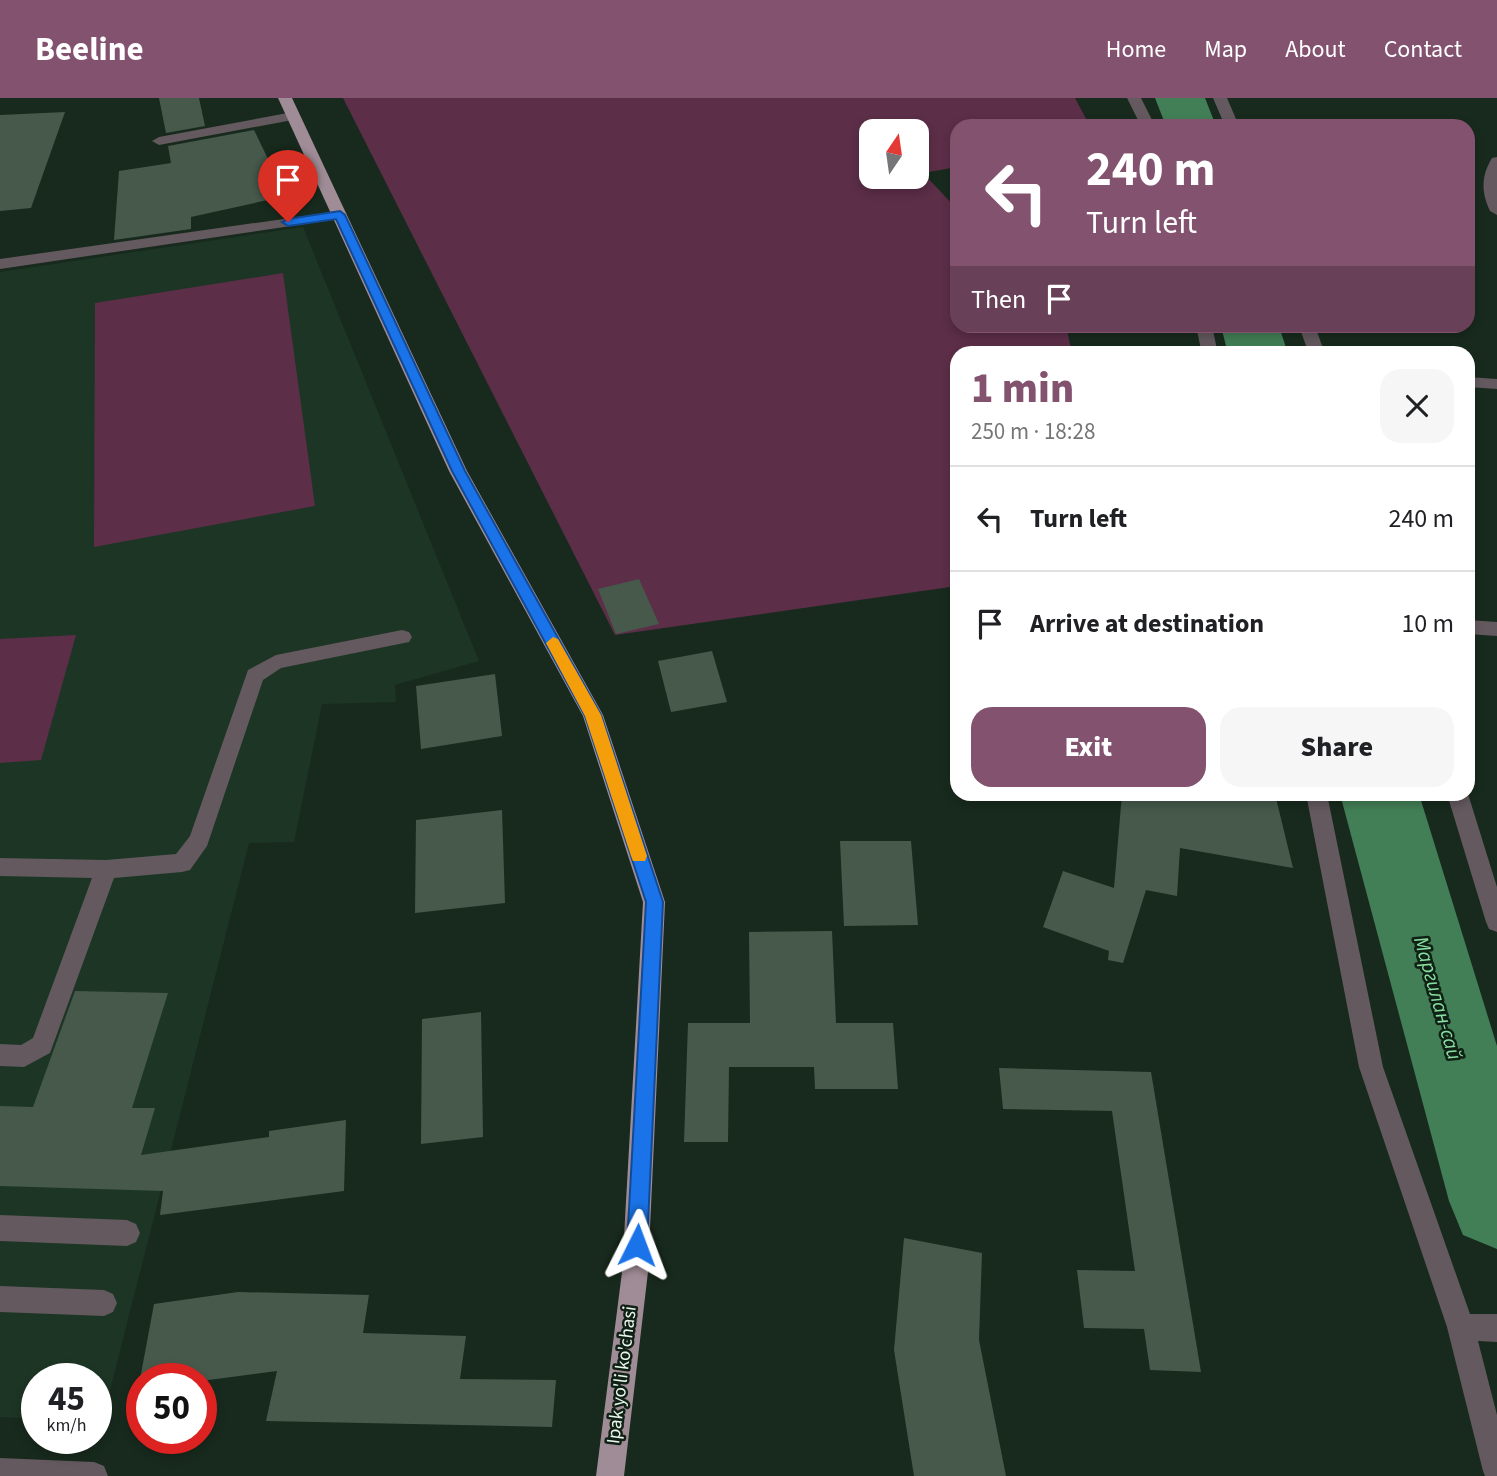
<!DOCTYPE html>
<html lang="en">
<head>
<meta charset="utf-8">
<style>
	body { margin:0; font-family:"Source Sans 3",sans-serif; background:#f6f6f6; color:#202124; height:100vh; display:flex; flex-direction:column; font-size:26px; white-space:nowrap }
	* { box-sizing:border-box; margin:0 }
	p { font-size:23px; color:#757577 }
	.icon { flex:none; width:38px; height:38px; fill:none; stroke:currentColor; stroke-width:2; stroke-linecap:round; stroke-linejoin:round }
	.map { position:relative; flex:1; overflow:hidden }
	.drawer { position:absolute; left:950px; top:248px; width:525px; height:455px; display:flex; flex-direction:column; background:#fff; border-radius:21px; box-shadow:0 4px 10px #0003 }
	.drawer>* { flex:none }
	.top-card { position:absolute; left:950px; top:21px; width:525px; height:214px; border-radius:21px; box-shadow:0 4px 10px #0003; background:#82526f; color:#fff; overflow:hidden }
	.needle { width:46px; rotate:13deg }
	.controls { position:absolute; left:859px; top:21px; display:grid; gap:14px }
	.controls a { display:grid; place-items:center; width:70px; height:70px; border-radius:14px; background:#fff; box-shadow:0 4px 10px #0003; font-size:35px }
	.speed { position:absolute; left:21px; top:1265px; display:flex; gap:14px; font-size:35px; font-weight:700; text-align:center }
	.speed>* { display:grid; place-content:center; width:91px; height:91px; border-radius:50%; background:#fff; box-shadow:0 4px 10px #0003; line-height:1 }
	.speed small { font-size:18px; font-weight:400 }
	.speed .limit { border:10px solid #d22; background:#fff; color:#111 }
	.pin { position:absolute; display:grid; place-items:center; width:60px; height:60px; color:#fff; margin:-72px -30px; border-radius:50% 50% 50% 0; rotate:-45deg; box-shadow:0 0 7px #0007 }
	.pin .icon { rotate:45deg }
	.me { position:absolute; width:77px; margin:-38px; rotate:3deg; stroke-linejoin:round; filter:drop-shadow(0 0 5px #0008) }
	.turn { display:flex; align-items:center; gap:24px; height:147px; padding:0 21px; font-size:32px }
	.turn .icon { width:91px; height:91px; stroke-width:2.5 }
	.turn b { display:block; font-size:49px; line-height:60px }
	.then { display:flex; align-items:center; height:66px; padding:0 21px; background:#0003; gap:14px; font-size:26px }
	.round { display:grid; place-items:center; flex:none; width:74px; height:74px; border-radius:21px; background:#f6f6f6 }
	.overview { display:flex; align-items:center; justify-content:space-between; height:119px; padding:0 21px }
	h1 { font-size:42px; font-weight:800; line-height:52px; color:#82526f }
	.button { display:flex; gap:14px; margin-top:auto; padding:14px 21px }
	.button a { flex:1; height:80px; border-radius:21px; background:#82526f; color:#fff; font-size:28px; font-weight:800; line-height:80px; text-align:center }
	.button a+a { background:#f6f6f6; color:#202124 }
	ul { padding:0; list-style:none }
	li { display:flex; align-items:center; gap:21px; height:105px; padding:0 21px; border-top:2px solid #e0e0e0 }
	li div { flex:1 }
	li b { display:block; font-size:26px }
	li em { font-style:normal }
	header { display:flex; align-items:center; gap:42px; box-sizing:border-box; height:98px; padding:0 35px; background:#82526f; color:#fff }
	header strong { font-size:33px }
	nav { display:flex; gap:38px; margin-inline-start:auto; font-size:24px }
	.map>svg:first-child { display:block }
</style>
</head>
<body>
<header>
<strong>Beeline</strong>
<nav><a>Home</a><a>Map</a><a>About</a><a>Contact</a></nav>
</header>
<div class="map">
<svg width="1497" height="1378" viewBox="0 0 1497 1378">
	<rect width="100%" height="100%" fill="#182a1d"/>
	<path fill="#1d3525" d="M303 129 479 563 395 587 396 604 322 606 294 744 249 745 102 1324 96 1323V1281H37V1321L0 1319V174Z"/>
	<g fill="#5c2e48" fill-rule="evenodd">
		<path d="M343 0H1075L1090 28H957V69L923 75 957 111V228H1066L1072 255 957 256V488L615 537ZM872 33H917V79H872Z"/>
		<path d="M283 175 315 408 94 449 95 205Z"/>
		<path d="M76 537 41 662 0 665V541Z"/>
	</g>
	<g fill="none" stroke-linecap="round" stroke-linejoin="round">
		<g fill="#427f56" fill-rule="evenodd">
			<path d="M1155 0H1205L1216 28H1166Z"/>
			<path d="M1221 228H1279L1288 256H1228Z"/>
			<path d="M1340 696H1419L1497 948V1151L1463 1137 1449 1103Z"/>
		</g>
	</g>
	<g fill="#46594b">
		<path d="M159 0H199L205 28 166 35Z"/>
		<path d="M65 14 31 110 0 113V17Z"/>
		<path d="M254 32 286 98 191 119V131L114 142 119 73 171 65 168 48Z"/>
		<path d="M639 481 659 526 616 536 598 491Z"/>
		<path d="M712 553 727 604 671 614 658 563Z"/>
		<path d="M495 576 502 638 421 651 416 588Z"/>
		<path d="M1122 696H1275L1293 770 1180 750 1177 798 1146 792 1123 865 1108 862 1109 853 1043 829 1063 773 1114 790Z"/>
		<path d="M502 712 505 805 415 815 416 722Z"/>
		<path d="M840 743H911L918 827 844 828Z"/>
		<path d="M832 833 836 925H893L898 991H815L814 969H729L728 1044H684L688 925H750L749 834Z"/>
		<path d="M75 893 168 895 132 1010H155L141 1057 269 1039V1033L346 1022 344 1093 160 1117 163 1093 0 1088V1008L33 1009Z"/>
		<path d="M481 914 483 1039 421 1046 422 921Z"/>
		<path d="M999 970 1151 974 1201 1274 1150 1272 1144 1231 1084 1230 1077 1172 1135 1173 1112 1013 1003 1011Z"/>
		<path d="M904 1140 982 1155 979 1242 1006 1378H914L894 1252Z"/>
		<path d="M238 1194 369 1197 363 1235 466 1238 460 1281 556 1282 552 1329 266 1323 277 1273 201 1283 142 1281V1291L138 1292 154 1206Z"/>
	</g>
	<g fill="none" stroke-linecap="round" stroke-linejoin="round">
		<g fill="#63595e" fill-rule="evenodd">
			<path d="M1127 0H1141L1155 28H1141Z"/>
			<path d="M1213 0H1227L1239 28H1225Z"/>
			<path d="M293 14 300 18 298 21 159 47 152 43 159 39Z"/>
			<path d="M1497 59V117L1490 113C1481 94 1481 78 1492 60Z"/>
			<path d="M340 113 345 114 347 117 345 120 0 171V161Z"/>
			<path d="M1196 228H1212L1218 256H1202Z"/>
			<path d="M1299 228H1315L1325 256H1309Z"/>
			<path d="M1468 279 1497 281V291L1468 289Z"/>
			<path d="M1468 522 1497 524V538L1468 536Z"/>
			<path d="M402 532 409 534 412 539 409 544 281 570 263 582 207 748 190 772 182 774 114 780 50 955 24 969 0 968V946L21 947 33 940 92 780 0 778V760L106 762 176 756 190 738 248 572 276 557Z"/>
			<path d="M1306 696H1327L1383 969 1470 1216H1497V1244L1478 1243 1497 1317V1378H1485L1483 1373 1447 1229 1359 969Z"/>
			<path d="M1447 696H1468L1497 789V834L1489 831 1486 824Z"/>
			<path d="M0 1117 127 1122 136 1126 140 1135 136 1144 127 1148 0 1143Z"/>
			<path d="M0 1188 104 1192 113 1196 117 1205 113 1214 104 1218 0 1214Z"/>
			<path d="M0 1360 94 1364 104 1368 108 1378H0Z"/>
		</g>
		<path fill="#a08c96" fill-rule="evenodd" d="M278 0H292L467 373 603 617 665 804 648 1174 624 1378H596L622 1174 643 804 583 618 449 373Z"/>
	</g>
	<path fill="#1a73e8" stroke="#114b97" stroke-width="2" d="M340 113 345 117 465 373 601 617 663 804 647 1147 644 1154 637 1157 630 1154 627 1147 646 804 585 618 452 373 336 121 288 128 282 124 288 121Z"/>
	<path fill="#f59e0b" d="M553 539 558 541 601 617 647 758 645 763H633L631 758 585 618 546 545Z"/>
	<g text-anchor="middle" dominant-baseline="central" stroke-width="5" stroke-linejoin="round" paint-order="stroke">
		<g font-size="19" fill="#eaf6ed" stroke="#0f2014">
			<text transform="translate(622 1277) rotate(-83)">Ipak yo'li ko'chasi</text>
		</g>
		<g font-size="21" font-style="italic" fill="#87dea1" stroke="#0f2014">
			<text transform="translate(1438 900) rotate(74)">Маргилан-сай</text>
		</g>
	</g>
</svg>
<div class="controls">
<a><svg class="needle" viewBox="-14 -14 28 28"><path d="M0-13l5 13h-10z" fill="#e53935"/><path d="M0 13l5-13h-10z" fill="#757577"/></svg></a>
</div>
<div class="speed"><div>45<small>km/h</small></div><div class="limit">50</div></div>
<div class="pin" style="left:288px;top:124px;background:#d93025"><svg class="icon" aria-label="arrive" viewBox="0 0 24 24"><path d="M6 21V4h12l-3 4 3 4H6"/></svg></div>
<svg class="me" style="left:637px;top:1147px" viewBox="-20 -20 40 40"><path d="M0-17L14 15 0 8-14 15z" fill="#1a73e8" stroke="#fff" stroke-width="4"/></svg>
<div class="top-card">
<div class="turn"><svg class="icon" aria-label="left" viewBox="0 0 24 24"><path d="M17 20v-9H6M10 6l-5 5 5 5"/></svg><div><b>240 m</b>Turn left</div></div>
<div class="then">Then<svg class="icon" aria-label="arrive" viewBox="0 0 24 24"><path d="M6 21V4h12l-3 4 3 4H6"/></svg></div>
</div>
<section class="drawer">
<div class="overview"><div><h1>1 min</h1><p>250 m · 18:28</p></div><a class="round"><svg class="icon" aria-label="close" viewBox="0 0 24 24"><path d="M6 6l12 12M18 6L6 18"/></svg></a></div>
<ul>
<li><svg class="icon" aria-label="left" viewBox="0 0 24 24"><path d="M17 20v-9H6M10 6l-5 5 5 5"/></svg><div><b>Turn left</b></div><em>240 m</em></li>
<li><svg class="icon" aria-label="arrive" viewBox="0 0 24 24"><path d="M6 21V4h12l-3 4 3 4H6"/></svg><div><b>Arrive at destination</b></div><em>10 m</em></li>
</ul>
<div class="button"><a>Exit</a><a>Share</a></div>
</section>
</div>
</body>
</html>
